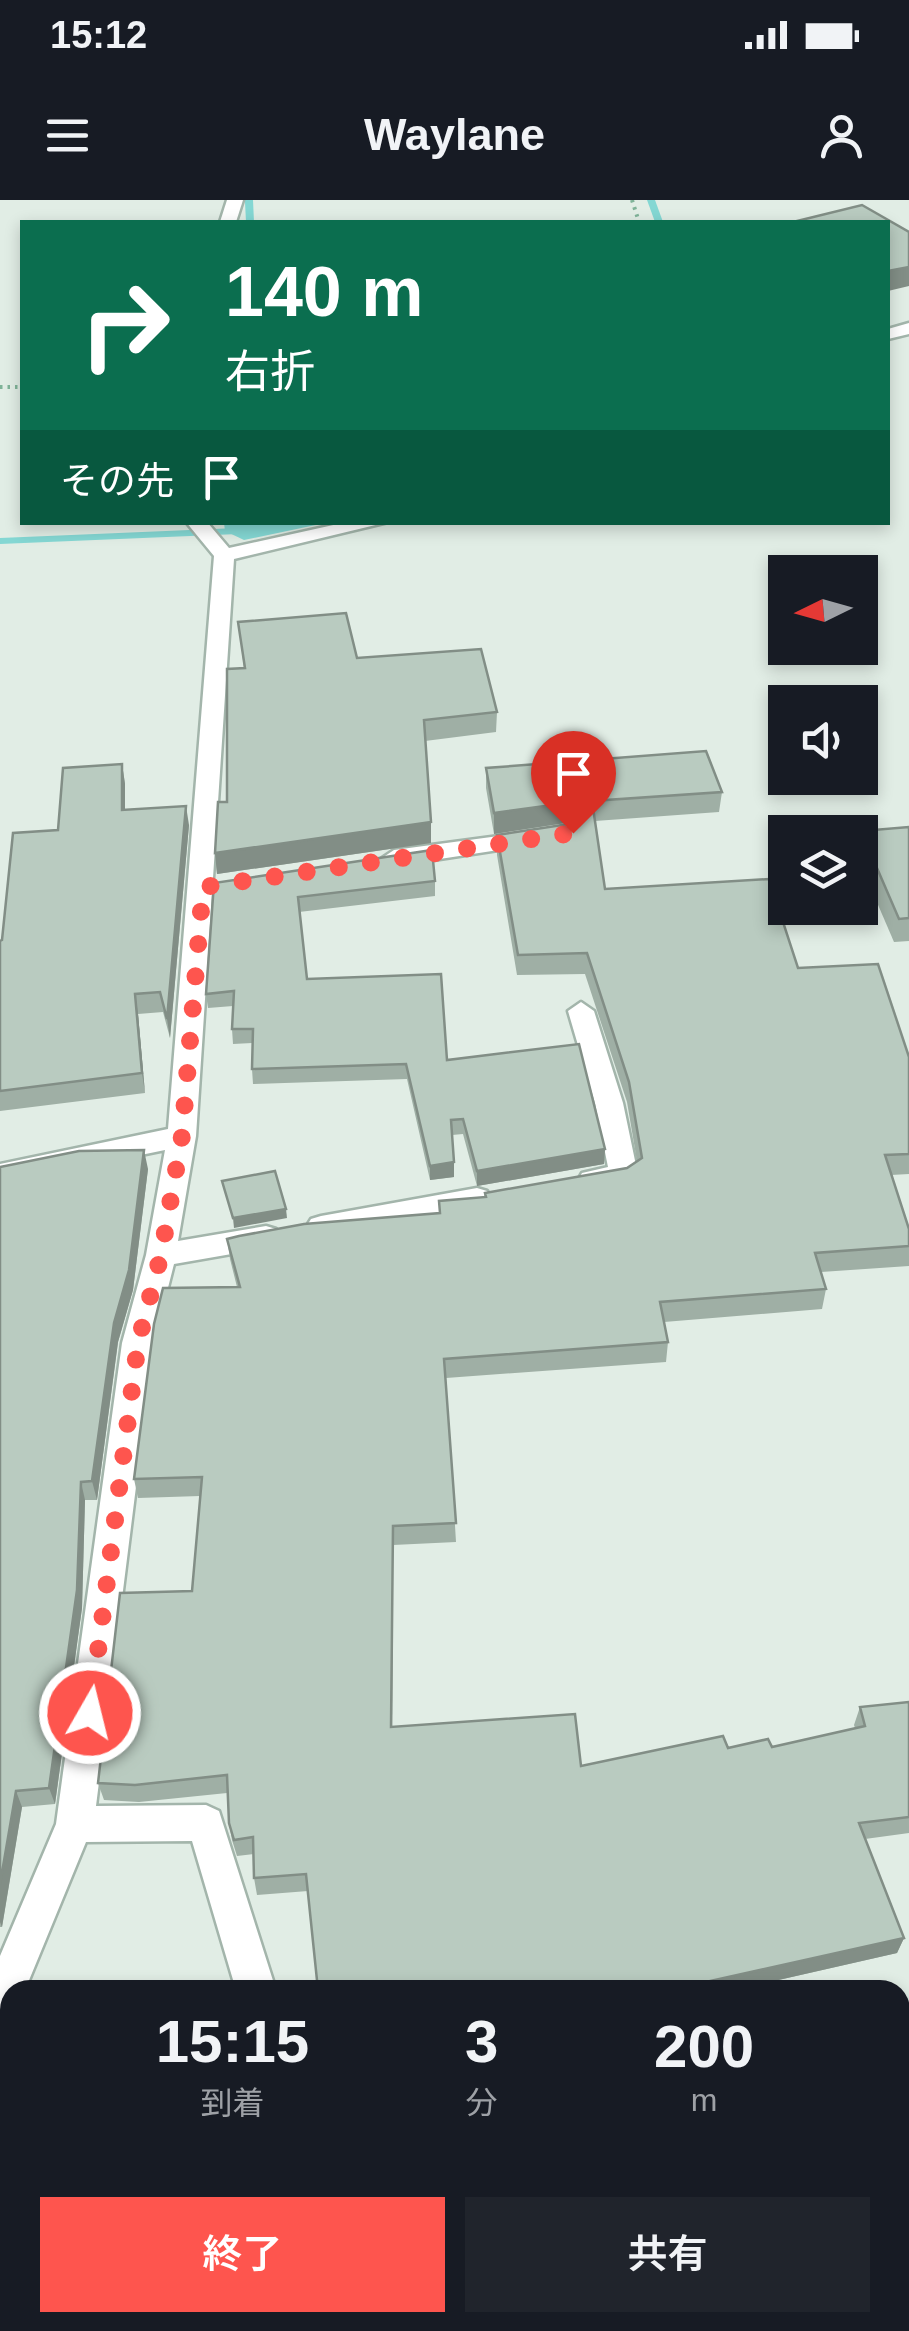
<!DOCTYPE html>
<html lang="ja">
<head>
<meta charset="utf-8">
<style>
	body { margin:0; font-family:Helvetica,"Noto Sans JP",sans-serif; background:#20242c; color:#f1f3f6; height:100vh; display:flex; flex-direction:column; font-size:38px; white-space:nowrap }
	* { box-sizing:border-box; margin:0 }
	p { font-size:32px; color:#9ea1a6 }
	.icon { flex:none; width:55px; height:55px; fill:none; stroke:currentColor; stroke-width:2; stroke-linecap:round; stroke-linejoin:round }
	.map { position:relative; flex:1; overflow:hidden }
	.side { position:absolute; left:0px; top:1780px; width:910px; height:352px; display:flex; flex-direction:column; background:#171b24; border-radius:30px 30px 0 0; box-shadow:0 5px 15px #0003 }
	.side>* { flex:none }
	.top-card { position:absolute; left:20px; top:20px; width:870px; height:305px; border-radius:0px; box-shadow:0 5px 15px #0003; background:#0b6e4f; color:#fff; overflow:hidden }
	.needle { width:65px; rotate:265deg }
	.tools { position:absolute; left:768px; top:355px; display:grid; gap:20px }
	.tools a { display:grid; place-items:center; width:110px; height:110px; border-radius:0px; background:#171b24; box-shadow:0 5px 15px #0003; font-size:50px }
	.pin { position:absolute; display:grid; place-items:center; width:85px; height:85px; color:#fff; margin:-102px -42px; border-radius:50% 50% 50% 0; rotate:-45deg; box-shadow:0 0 10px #0007 }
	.pin .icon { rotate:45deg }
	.me { position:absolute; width:110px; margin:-55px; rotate:8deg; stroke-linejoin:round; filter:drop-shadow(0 0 8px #0008) }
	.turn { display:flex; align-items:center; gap:35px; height:210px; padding:0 40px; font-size:45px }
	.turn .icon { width:130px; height:130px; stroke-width:2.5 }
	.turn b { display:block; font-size:70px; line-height:85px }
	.then { display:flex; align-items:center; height:95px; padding:0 40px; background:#0003; gap:20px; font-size:38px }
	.eta { display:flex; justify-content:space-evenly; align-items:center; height:170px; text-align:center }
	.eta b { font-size:60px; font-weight:600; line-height:70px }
	.cta { display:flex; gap:20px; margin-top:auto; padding:20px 40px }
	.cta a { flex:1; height:115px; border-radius:0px; background:#fe554e; color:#fff; font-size:40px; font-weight:600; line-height:115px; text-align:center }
	.cta a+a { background:#20242c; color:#f1f3f6 }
	.status { display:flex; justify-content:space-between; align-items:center; height:70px; padding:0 50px; background:#171b24; direction:ltr }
	.status svg { height:28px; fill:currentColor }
	header { display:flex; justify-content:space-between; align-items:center; height:130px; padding:0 40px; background:#171b24; font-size:45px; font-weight:600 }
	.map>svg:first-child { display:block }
</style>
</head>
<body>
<div class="status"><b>15:12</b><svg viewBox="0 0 49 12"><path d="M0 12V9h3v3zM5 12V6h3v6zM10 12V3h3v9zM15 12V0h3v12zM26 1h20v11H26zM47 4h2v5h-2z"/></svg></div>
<header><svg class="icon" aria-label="menu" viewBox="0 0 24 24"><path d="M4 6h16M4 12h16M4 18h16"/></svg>Waylane<svg class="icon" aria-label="person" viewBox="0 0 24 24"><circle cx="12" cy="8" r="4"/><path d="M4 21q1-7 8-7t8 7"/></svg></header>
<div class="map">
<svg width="909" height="2131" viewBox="0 0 909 2131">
	<rect width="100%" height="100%" fill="#e1ede5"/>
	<path fill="#84d7d3" d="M224 323V322L325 323 244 340 225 331Z"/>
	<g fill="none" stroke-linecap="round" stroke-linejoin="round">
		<g fill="#84d7d3" fill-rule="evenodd">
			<path d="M240 0H253L254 22H246L245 2Z"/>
			<path d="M647 0H655L663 22H655Z"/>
			<path d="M253 322H269L238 334 0 344V338L237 328Z"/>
		</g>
		<defs>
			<g id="minor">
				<path d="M227 0H243L236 22H220Z"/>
				<path d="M909 123V134L888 139V129Z"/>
				<path d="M186 322H207L229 348 347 322H388L234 359 196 936 178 1041 266 1026 276 1029 281 1037 276 1045 266 1048 174 1064 154 1143 96 1606 206 1605 219 1611 276 1790H236L192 1641 86 1642 25 1790H10V1819L0 1823V1756L56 1624 122 1143 146 1055 165 950 0 984V964L168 929 214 356Z"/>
				<path d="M536 631 545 633 548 638 545 643 394 666 382 658 394 650Z"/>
				<path d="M581 802 594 811 623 903 638 975 634 982 592 990 582 987 578 980 582 973 608 967 595 903 568 811Z"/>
				<path d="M477 988 487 991 492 999 487 1007 321 1038 311 1035 306 1027 311 1019 321 1016Z"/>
				<path d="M573 2122H617L620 2131H576Z"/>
			</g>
		</defs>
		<use href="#minor" stroke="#a3b5ab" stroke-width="5"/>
		<g stroke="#7fb398" stroke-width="4" stroke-dasharray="2.5 5" stroke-linecap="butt">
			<path d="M632 0 639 22"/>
			<path d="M0 187H22"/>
		</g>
		<use href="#minor" fill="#fff" fill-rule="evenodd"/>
	</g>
	<g fill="#9fafa5">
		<path d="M238 422 357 458 497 512 496 532 425 541 431 643 217 674 215 653 227 602 244 468Z"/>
		<path d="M122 564 125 584V609L189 625 170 838 163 812 138 814 145 893 0 911V741L2 740 58 630Z"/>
		<path d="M486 568 722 592 719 612 595 621 605 689 798 768 909 857V974L891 975 909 1029V1066L821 1072 826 1089 822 1109 664 1122 668 1142 666 1162 446 1178 456 1342 393 1345 392 1527 581 1566 728 1548 772 1547 855 1528 854 1525 860 1507 909 1502V1633L865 1639 904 1738 897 1753 734 1790H318L308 1691 257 1695 254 1678V1654L237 1656 232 1640 229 1623 227 1593 139 1602 104 1600 98 1583 192 1391 200 1296 138 1298 134 1279 237 1087 230 1059 227 1039 439 1013V1001L484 997 485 993 627 968 637 961 627 902 585 774 517 775 497 655V635L574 623 572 622 494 634 486 588Z"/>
		<path d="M909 627V741L894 742 860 663V636L861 631Z"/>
		<path d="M435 681V696L299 712 307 779 605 949 604 964 477 986 463 934 452 935 454 977 430 980 407 879 253 884 252 869V843L233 844 232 829 233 806 208 808 206 794 214 683Z"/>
		<path d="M0 967 148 969 133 1090 118 1142 97 1300H85L82 1408 55 1604 22 1607 2 1727H0Z"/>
		<path d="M0 1881H10V2032H2L0 2041Z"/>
	</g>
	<g fill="#828e86">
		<path d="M909 67V86L888 91V71Z"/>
		<path d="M122 564 125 584V629L122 610Z"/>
		<path d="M574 602 572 622 494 634V613Z"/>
		<path d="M186 606 189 625 170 838 167 819Z"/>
		<path d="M431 622V643L217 674 215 653Z"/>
		<path d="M135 794 138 814 145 893 142 873Z"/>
		<path d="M605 949 604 964 477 986V971Z"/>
		<path d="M144 950 148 969 133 1090 118 1142 97 1300 92 1281 114 1123Z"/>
		<path d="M454 962V977L430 980V966Z"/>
		<path d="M286 1009 287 1018 234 1028 233 1018Z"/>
		<path d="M81 1282 85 1300 82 1408 55 1604 49 1588Z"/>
		<path d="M393 1326V1345L392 1545 391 1527Z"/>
		<path d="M16 1591 22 1607 2 1727 0 1722V1684Z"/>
		<path d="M904 1738 897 1753 734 1790H670Z"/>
	</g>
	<g fill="#b9cbc0" stroke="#828e86" stroke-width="2.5">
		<path d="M862 5 909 32V67L888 71V22H793Z"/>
		<path d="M346 413 357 458 481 449 497 512 424 520 431 622 215 653 218 602H227V469L245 468 238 422Z"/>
		<path d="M706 551 722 592 592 601 605 689 769 679 798 768 878 764 909 857V954L885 955 909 1029V1046L815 1053 826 1089 660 1102 668 1142 444 1159 456 1323 393 1326 391 1527 575 1514 581 1566 723 1536 728 1548 768 1539 772 1547 865 1526 860 1507 909 1502V1617L859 1623 904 1738 670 1790H318L306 1674 254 1678 253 1637 234 1640 229 1623 227 1575 135 1585 98 1583 120 1393 192 1391 202 1277 134 1279 154 1124 163 1088 240 1087 227 1039 239 1036 304 1024 440 1013 439 1001 486 997 485 993 627 968 642 958 629 882 587 753 518 755 497 635 575 623 590 611 574 602 494 613 486 568Z"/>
		<path d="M122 564V610L186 606 167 819 160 792 135 794 142 873 0 891V741L2 740 13 633 58 630 63 568Z"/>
		<path d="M909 627V718L899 719 861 631Z"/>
		<path d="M432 650 435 681 298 697 307 779 441 774 447 860 579 844 605 949 477 971 463 919 451 920 454 962 430 966 406 864 252 869 253 829H232L234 791 206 794 214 683Z"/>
		<path d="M144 950 129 1070 114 1123 92 1281 81 1282 77 1390 49 1588 16 1591 0 1684V967L79 951Z"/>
		<path d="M275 971 286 1009 233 1018 222 981Z"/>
		<rect x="0" y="1881" width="10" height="141"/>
		<path d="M282 2122H554L555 2131H283Z"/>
	</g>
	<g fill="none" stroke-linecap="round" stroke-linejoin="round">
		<path stroke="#fe554e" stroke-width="18" stroke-dasharray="0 32.4" d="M90 1513 138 1143 161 1055 182 936 203 687 573 633"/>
	</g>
</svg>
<div class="tools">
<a><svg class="needle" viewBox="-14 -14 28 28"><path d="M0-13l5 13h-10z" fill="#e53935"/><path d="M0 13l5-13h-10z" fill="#9ea1a6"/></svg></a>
<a><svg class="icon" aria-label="sound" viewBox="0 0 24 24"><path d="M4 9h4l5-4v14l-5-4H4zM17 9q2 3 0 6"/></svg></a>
<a><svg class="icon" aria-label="layers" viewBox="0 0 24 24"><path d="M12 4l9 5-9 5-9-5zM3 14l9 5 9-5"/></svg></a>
</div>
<div class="pin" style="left:573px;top:633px;background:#d93025"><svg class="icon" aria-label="arrive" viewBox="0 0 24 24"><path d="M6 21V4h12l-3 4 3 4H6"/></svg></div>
<svg class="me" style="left:90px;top:1513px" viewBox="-20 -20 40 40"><circle r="17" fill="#fe554e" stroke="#fff" stroke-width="3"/><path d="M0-11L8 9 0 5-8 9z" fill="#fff"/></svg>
<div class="top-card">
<div class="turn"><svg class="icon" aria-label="right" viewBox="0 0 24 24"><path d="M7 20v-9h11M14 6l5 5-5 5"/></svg><div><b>140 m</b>右折</div></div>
<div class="then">その先<svg class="icon" aria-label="arrive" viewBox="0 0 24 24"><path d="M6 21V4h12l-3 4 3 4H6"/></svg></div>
</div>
<section class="side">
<div class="eta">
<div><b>15:15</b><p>到着</p></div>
<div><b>3</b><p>分</p></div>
<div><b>200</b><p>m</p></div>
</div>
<div class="cta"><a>終了</a><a>共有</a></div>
</section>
</div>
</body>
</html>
